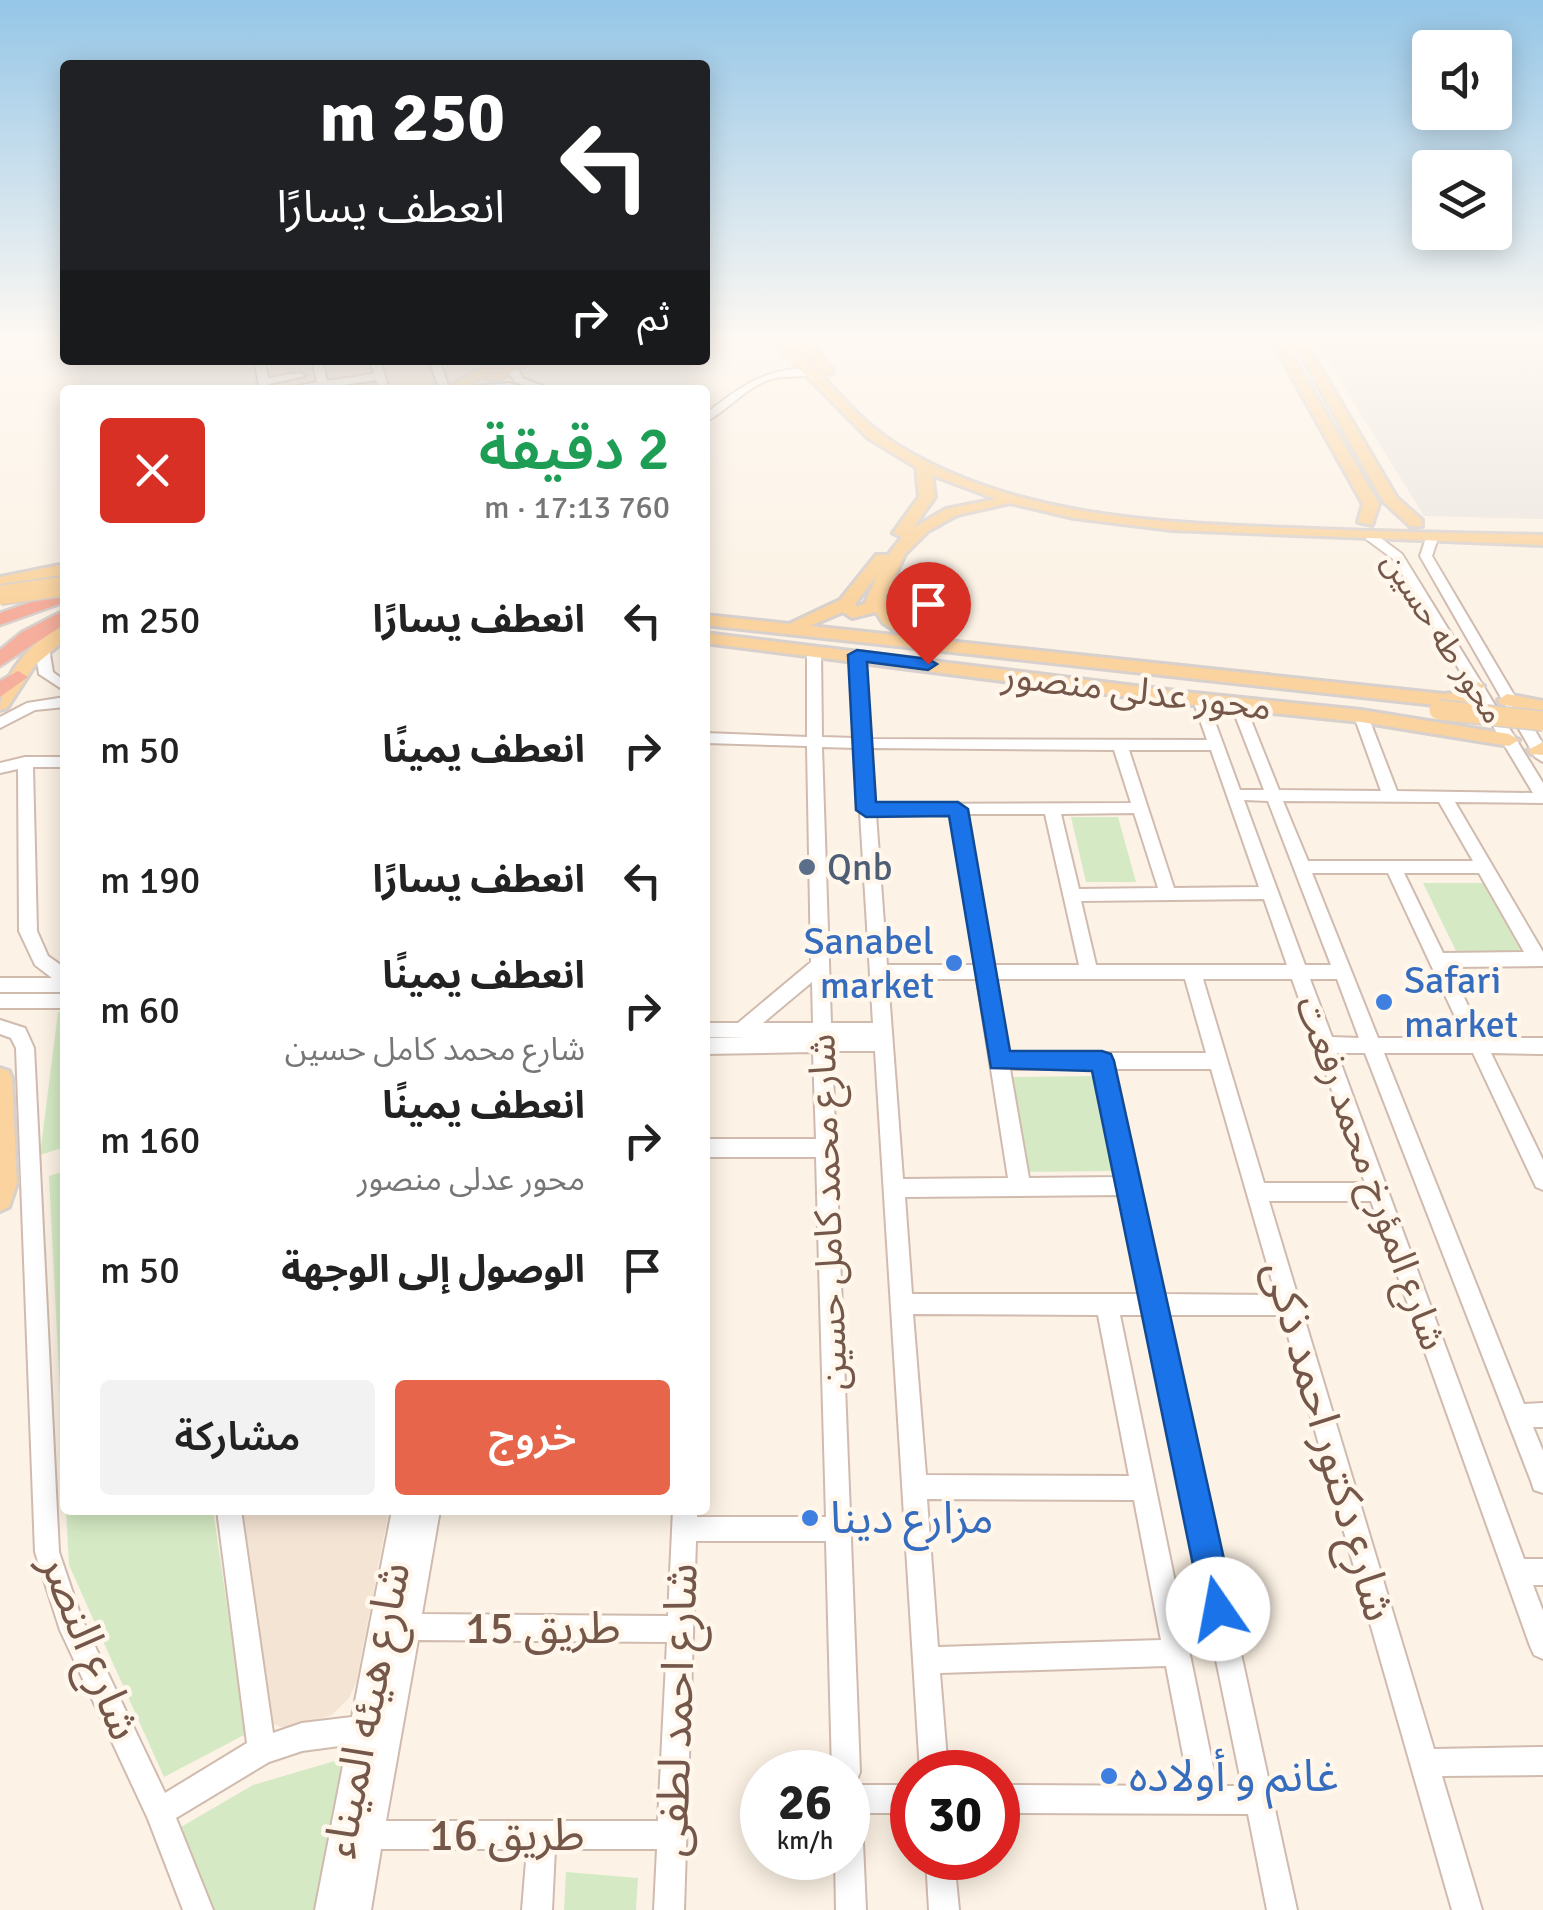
<!DOCTYPE html>
<html lang="ar">
<head>
<meta charset="utf-8">
<style>
	body { margin:0; font-family:Signika,"Noto Sans Arabic",sans-serif; background:#f2f2f2; color:#222; direction:rtl; height:100vh; display:flex; flex-direction:column; font-size:38px; white-space:nowrap }
	* { box-sizing:border-box; margin:0 }
	p { font-size:32px; color:#767676 }
	.icon { flex:none; width:55px; height:55px; fill:none; stroke:currentColor; stroke-width:2; stroke-linecap:round; stroke-linejoin:round }
	.map { position:relative; flex:1; overflow:hidden; direction:ltr }
	.details { position:absolute; left:60px; top:385px; width:650px; height:1130px; display:flex; flex-direction:column; background:#fff; border-radius:10px; box-shadow:0 5px 25px #0003; direction:rtl }
	.details>* { flex:none }
	.hud { position:absolute; left:60px; top:60px; width:650px; height:305px; border-radius:10px; box-shadow:0 5px 25px #0003; direction:rtl; background:#202124; color:#fff; overflow:hidden }
	.fabs { position:absolute; left:1412px; top:30px; display:grid; gap:20px }
	.fabs a { display:grid; place-items:center; width:100px; height:100px; border-radius:10px; background:#fff; box-shadow:0 5px 25px #0003; font-size:50px }
	.speed { position:absolute; left:740px; top:1750px; display:flex; gap:20px; font-size:50px; font-weight:700; text-align:center }
	.speed>* { display:grid; place-content:center; width:130px; height:130px; border-radius:50%; background:#fff; box-shadow:0 5px 25px #0003; line-height:1 }
	.speed small { font-size:25px; font-weight:400 }
	.speed .limit { border:15px solid #d22; background:#fff; color:#111 }
	.pin { position:absolute; display:grid; place-items:center; width:85px; height:85px; color:#fff; margin:-102px -42px; border-radius:50% 50% 50% 0; rotate:-45deg; box-shadow:0 0 10px #0007 }
	.pin .icon { rotate:45deg }
	.me { position:absolute; width:110px; margin:-55px; rotate:348deg; stroke-linejoin:round; filter:drop-shadow(0 0 8px #0008) }
	.turn { display:flex; align-items:center; gap:35px; height:210px; padding:0 40px; font-size:45px }
	.turn .icon { width:130px; height:130px; stroke-width:2.5 }
	.turn b { display:block; font-size:70px; line-height:85px }
	.then { display:flex; align-items:center; height:95px; padding:0 40px; background:#0003; gap:20px; font-size:38px }
	.round { display:grid; place-items:center; flex:none; width:105px; height:105px; border-radius:10px; background:#f2f2f2 }
	.head { display:flex; align-items:center; justify-content:space-between; height:170px; padding:0 40px }
	h1 { font-size:60px; font-weight:600; line-height:75px; color:#1e9e55 }
	.primary-button { display:flex; gap:20px; margin-top:auto; padding:20px 40px }
	.primary-button a { flex:1; height:115px; border-radius:10px; background:#e6654b; color:#fff; font-size:40px; font-weight:600; line-height:115px; text-align:center }
	.primary-button a+a { background:#f2f2f2; color:#222 }
	ul { padding:0; list-style:none }
	li { display:flex; align-items:center; gap:30px; height:130px; padding:0 40px }
	li div { flex:1 }
	li b { display:block; font-size:38px }
	li em { font-style:normal }
	.map>svg:first-child { display:block }
</style>
</head>
<body>
<div class="map">
<svg width="1543" height="1910" viewBox="0 0 1543 1910">
	<rect width="100%" height="100%" fill="#fcf2e5"/>
	<g fill="#f4e4d4">
		<path d="M266 360H500L447 390H271Z"/>
		<path d="M234 1510H389L356 1683 349 1698 332 1715 286 1729 270 1723Z"/>
	</g>
	<path fill="#ece5df" d="M1314 338H1543V519L1424 516Z"/>
	<g fill="#d5eac4">
		<path d="M1071 817H1118L1136 882H1086Z"/>
		<path d="M1423 883H1484L1521 951H1456Z"/>
		<path d="M58 1012 65 1013V1147L40 1155Z"/>
		<path d="M1092 1076 1113 1171 1024 1172 1009 1077Z"/>
		<path d="M65 1171V1492L49 1176Z"/>
		<path d="M66 1510H213L246 1734 164 1777 69 1565Z"/>
		<path d="M345 1758 317 1910H214L181 1827 253 1785Z"/>
		<path d="M566 1872 638 1878 636 1910H564Z"/>
	</g>
	<g fill="none" stroke-linecap="round" stroke-linejoin="round">
		<defs>
			<g id="minor">
				<path d="M254 360H264L268 378 300 373 305 376 269 384 270 390H260Z"/>
				<path d="M312 360H322L327 381 374 374 370 360H380L389 390H379L376 380 323 388 278 390 317 382Z"/>
				<path d="M429 360H439L450 390H440Z"/>
				<path d="M508 366H516L523 378 553 390H538L515 382 507 368Z"/>
				<path d="M794 369 812 370 817 373C803 379 784 374 768 380 744 389 727 411 705 422V414C734 392 757 373 794 369Z"/>
				<path d="M509 383 532 390 470 389 475 386Z"/>
				<path d="M1366 533H1374L1402 554 1543 783V803L1455 802 1543 952V966L1449 967 1484 1038H1543V1054L1491 1053 1543 1160V1190L1536 1187 1473 1053H1384L1524 1404 1543 1403V1427H1533L1543 1451V1493L1534 1490 1531 1481 1365 1053H1337L1524 1559H1543V1585H1533L1543 1611V1659L1534 1655 1530 1646 1371 1201H1269L1434 1749 1543 1747V1775L1442 1776 1482 1910H1452L1282 1315H1167L1297 1910H1267L1248 1814 998 1813V1785L1189 1786 1166 1666 940 1673 948 1772H920L875 1051H832L860 1772 856 1782 848 1785H912V1813H859L862 1821 866 1910H836L835 1858H848V1772H832L826 1541H696L684 1910H654L657 1849H555L552 1910H522L527 1849H381L371 1910H315L347 1745 302 1751 269 1762 176 1818 213 1910H183L148 1819 60 1630 35 1552 16 1048 11 1038 0 1034V1020L25 1028 34 1048 59 1552 81 1617 165 1793 247 1743 217 1510H241L273 1733 302 1723 352 1717 392 1510H440L422 1614 668 1616 673 1510H697V1517H826L816 1157H705V1139H816L813 1052 705 1054V1038H748L705 1037V1023H738L811 962 807 746 705 743V733L807 737V651L814 647 821 651 822 737 855 738 850 655 857 651 864 655 870 739 1207 740 1193 700 1200 696 1207 700 1240 790H1264L1231 705 1238 700 1245 705 1279 790 1381 791 1354 716 1361 711 1368 716 1397 791 1533 793 1393 559 1366 539ZM822 747 856 748 873 1023H831ZM871 748 1114 750 1131 803 875 804ZM1129 750H1211L1259 887 1174 888ZM1244 800 1268 801 1331 965H1305ZM1283 801 1439 802 1473 861H1308ZM1134 813 1158 888 1079 889 1061 814ZM876 814H951L975 965H887ZM967 814H1045L1079 965H992ZM1312 873H1388L1465 1038H1378ZM1404 873H1479L1524 952 1443 953ZM1264 899 1287 965H1096L1081 901ZM888 979H977L1008 1178 903 1179ZM995 979H1185L1206 1053H1007ZM1203 979H1292L1365 1183H1264ZM1310 979H1337L1359 1038 1332 1037ZM812 982 813 1023H763ZM1010 1069H1094L1116 1177 1029 1178ZM1113 1069H1211L1276 1295 1162 1294ZM1120 1195 1141 1294H912L905 1197ZM913 1314 1098 1315 1129 1476 926 1475ZM1120 1315H1145L1242 1786H1217ZM927 1499 1134 1500 1161 1640 938 1647ZM418 1640 667 1642 658 1821H386Z"/>
				<path d="M1432 534 1438 538 1432 556 1543 744V762L1535 757 1420 556 1426 538Z"/>
				<path d="M42 644 49 648 53 672 65 681V691L39 674 35 648Z"/>
				<path d="M65 697V707L35 710 0 728V717L27 703Z"/>
				<path d="M25 757H65V767H33L37 931 48 956 65 968V992H0V978H52L35 965 19 931 18 769 0 773V763Z"/>
				<rect x="0" y="994" width="65" height="14"/>
				<path d="M926 1858H954L959 1910H929Z"/>
			</g>
			<g id="major">
				<path d="M769 338H783L795 348C828 379 855 418 894 443 1010 517 1157 523 1291 528 1375 532 1459 533 1543 535V545L1172 530 1074 518 1010 503 957 515 928 531 905 554 885 598 896 616 929 639 1444 694 1460 692 1475 680 1484 686 1472 701 1444 706 705 625V615L789 624 840 600 876 555H888L902 537 893 533 919 497 916 467 868 438ZM932 475 996 499 946 509 913 528 935 497ZM877 575 865 603 857 607 855 604ZM843 612 852 618 876 612 883 623 903 636 810 626Z"/>
				<path d="M798 338H810L833 371 831 374H821Z"/>
				<path d="M1270 338H1282L1379 504 1372 525 1358 522 1363 504Z"/>
				<path d="M1291 338H1303L1397 498 1422 520V526H1410L1383 501Z"/>
				<path d="M495 360H511L461 390H444Z"/>
				<path d="M516 360H532L498 381 486 378Z"/>
				<path d="M65 564V574L0 587V577Z"/>
				<path d="M65 626V640L35 665 7 708 0 710C0 677 33 637 65 626Z"/>
				<path d="M705 633 1184 692 1361 710 1509 734 1519 740 1509 746 1361 722 1184 704 705 643Z"/>
				<path d="M1507 694 1543 701V713L1500 704 1498 700Z"/>
				<path d="M1543 742V755L1531 754 1528 750Z"/>
				<path d="M0 1068 9 1071 12 1078 17 1183 9 1207 0 1211Z"/>
			</g>
			<g id="highway">
				<path d="M65 590V602L0 625V613Z"/>
				<path d="M65 610V624L0 666V650L22 632Z"/>
				<path d="M18 671 28 677 0 697V681Z"/>
			</g>
		</defs>
		<use href="#minor" stroke="#d0bbae" stroke-width="4"/>
		<use href="#major" stroke="#d8d0cc" stroke-width="6"/>
		<use href="#highway" stroke="#d8d0cc" stroke-width="5"/>
		<use href="#minor" fill="#fff" fill-rule="evenodd"/>
		<use href="#major" fill="#fad39e" fill-rule="evenodd"/>
		<use href="#highway" fill="#f6af9d" fill-rule="evenodd"/>
		<defs>
			<path id="major-bridge-far1" d="M52 588 65 586"/>
			<g id="major-bridge">
				<path d="M0 595 65 586"/>
				<path d="M1439 710 1543 721"/>
			</g>
		</defs>
		<use href="#major-bridge-far1" stroke="#d8d0cc" stroke-width="19" stroke-linecap="butt"/>
		<use href="#major-bridge" stroke="#d8d0cc" stroke-width="22" stroke-linecap="butt"/>
		<use href="#major-bridge-far1" stroke="#fad39e" stroke-width="15"/>
		<use href="#major-bridge" stroke="#fad39e" stroke-width="19"/>
	</g>
	<linearGradient id="sky" x2="0" y2="1"><stop stop-color="#95c6e7"/><stop offset="0.56" stop-color="#fef9f3"/><stop offset="1" stop-color="#fef9f3" stop-opacity="0"/></linearGradient>
	<rect width="1543" height="605" fill="url(#sky)"/>
	<path fill="#1a73e8" stroke="#114b97" stroke-width="2.5" d="M857 650 928 659 937 664 928 670 867 662 876 802H958L968 809 1010 1051H1102L1111 1054 1114 1061 1235 1609 1230 1621 1218 1626 1206 1621 1202 1609 1092 1071 991 1068 949 816 866 817 856 810 848 655Z"/>
	<circle fill="#5c6f8a" stroke="#fff6ec" stroke-width="4" cx="807" cy="867" r="10"/>
	<g fill="#3f7fe0" stroke="#fff6ec" stroke-width="4">
		<circle cx="954" cy="963" r="10"/>
		<circle cx="1384" cy="1002" r="10"/>
		<circle cx="810" cy="1518" r="10"/>
		<circle cx="1109" cy="1776" r="10"/>
	</g>
	<g text-anchor="middle" dominant-baseline="central" stroke-width="9" stroke-linejoin="round" paint-order="stroke">
		<g font-size="32" fill="#75574a" stroke="#fff6ec">
			<text transform="translate(1443 638) rotate(57)">محور طه حسين</text>
		</g>
		<g font-size="38" fill="#75574a" stroke="#fff6ec">
			<text transform="translate(1137 691) rotate(7)">محور عدلى منصور</text>
			<text transform="translate(1371 1173) rotate(70)">شارع المؤرخ محمد رفعت</text>
			<text transform="translate(828 1212) rotate(-92)">شارع محمد كامل حسين</text>
		</g>
		<g font-size="38" fill="#4e5e75" stroke="#fff6ec" text-anchor="start">
			<text x="827" y="867">Qnb</text>
		</g>
		<g font-size="38" fill="#366cbe" stroke="#fff6ec" text-anchor="end">
			<text x="934" y="941">Sanabel<tspan x="934" dy="44">market</tspan></text>
			<text x="1404" y="980" text-anchor="start">Safari<tspan x="1404" dy="44">market</tspan></text>
		</g>
		<g font-size="45" fill="#75574a" stroke="#fff6ec">
			<text transform="translate(1329 1441) rotate(74)">شارع دكتور احمد ذكى</text>
			<text x="543" y="1628">طريق 15</text>
			<text transform="translate(90 1647) rotate(68)">شارع النصر</text>
			<text transform="translate(367 1710) rotate(-79)">شارع هيئه الميناء</text>
			<text transform="translate(677 1710) rotate(-88)">شارع احمد لطفى</text>
			<text x="507" y="1835">طريق 16</text>
		</g>
		<g font-size="45" fill="#366cbe" stroke="#fff6ec" text-anchor="start">
			<text x="830" y="1518">مزارع دينا</text>
			<text x="1129" y="1776">غانم و أولاده</text>
		</g>
	</g>
</svg>
<div class="fabs">
<a><svg class="icon" aria-label="sound" viewBox="0 0 24 24"><path d="M4 9h4l5-4v14l-5-4H4zM17 9q2 3 0 6"/></svg></a>
<a><svg class="icon" aria-label="layers" viewBox="0 0 24 24"><path d="M12 4l9 5-9 5-9-5zM3 14l9 5 9-5"/></svg></a>
</div>
<div class="speed"><div>26<small>km/h</small></div><div class="limit">30</div></div>
<div class="pin" style="left:928px;top:664px;background:#d93025"><svg class="icon" aria-label="arrive" viewBox="0 0 24 24"><path d="M6 21V4h12l-3 4 3 4H6"/></svg></div>
<svg class="me" style="left:1218px;top:1609px" viewBox="-20 -20 40 40"><circle r="19" fill="#fff"/><path d="M0-13L10 11 0 6-10 11z" fill="#1a73e8"/></svg>
<div class="hud">
<div class="turn"><svg class="icon" aria-label="left" viewBox="0 0 24 24"><path d="M17 20v-9H6M10 6l-5 5 5 5"/></svg><div><b>250 m</b>انعطف يسارًا</div></div>
<div class="then">ثم<svg class="icon" aria-label="right" viewBox="0 0 24 24"><path d="M7 20v-9h11M14 6l5 5-5 5"/></svg></div>
</div>
<section class="details">
<div class="head"><div><h1>2 دقيقة</h1><p>760 m · 17:13</p></div><a class="round" style="background:#d93025;color:#fff"><svg class="icon" aria-label="close" viewBox="0 0 24 24"><path d="M6 6l12 12M18 6L6 18"/></svg></a></div>
<ul>
<li><svg class="icon" aria-label="left" viewBox="0 0 24 24"><path d="M17 20v-9H6M10 6l-5 5 5 5"/></svg><div><b>انعطف يسارًا</b></div><em>250 m</em></li>
<li><svg class="icon" aria-label="right" viewBox="0 0 24 24"><path d="M7 20v-9h11M14 6l5 5-5 5"/></svg><div><b>انعطف يمينًا</b></div><em>50 m</em></li>
<li><svg class="icon" aria-label="left" viewBox="0 0 24 24"><path d="M17 20v-9H6M10 6l-5 5 5 5"/></svg><div><b>انعطف يسارًا</b></div><em>190 m</em></li>
<li><svg class="icon" aria-label="right" viewBox="0 0 24 24"><path d="M7 20v-9h11M14 6l5 5-5 5"/></svg><div><b>انعطف يمينًا</b><p>شارع محمد كامل حسين</p></div><em>60 m</em></li>
<li><svg class="icon" aria-label="right" viewBox="0 0 24 24"><path d="M7 20v-9h11M14 6l5 5-5 5"/></svg><div><b>انعطف يمينًا</b><p>محور عدلى منصور</p></div><em>160 m</em></li>
<li><svg class="icon" aria-label="arrive" viewBox="0 0 24 24"><path d="M6 21V4h12l-3 4 3 4H6"/></svg><div><b>الوصول إلى الوجهة</b></div><em>50 m</em></li>
</ul>
<div class="primary-button"><a>خروج</a><a>مشاركة</a></div>
</section>
</div>
</body>
</html>
